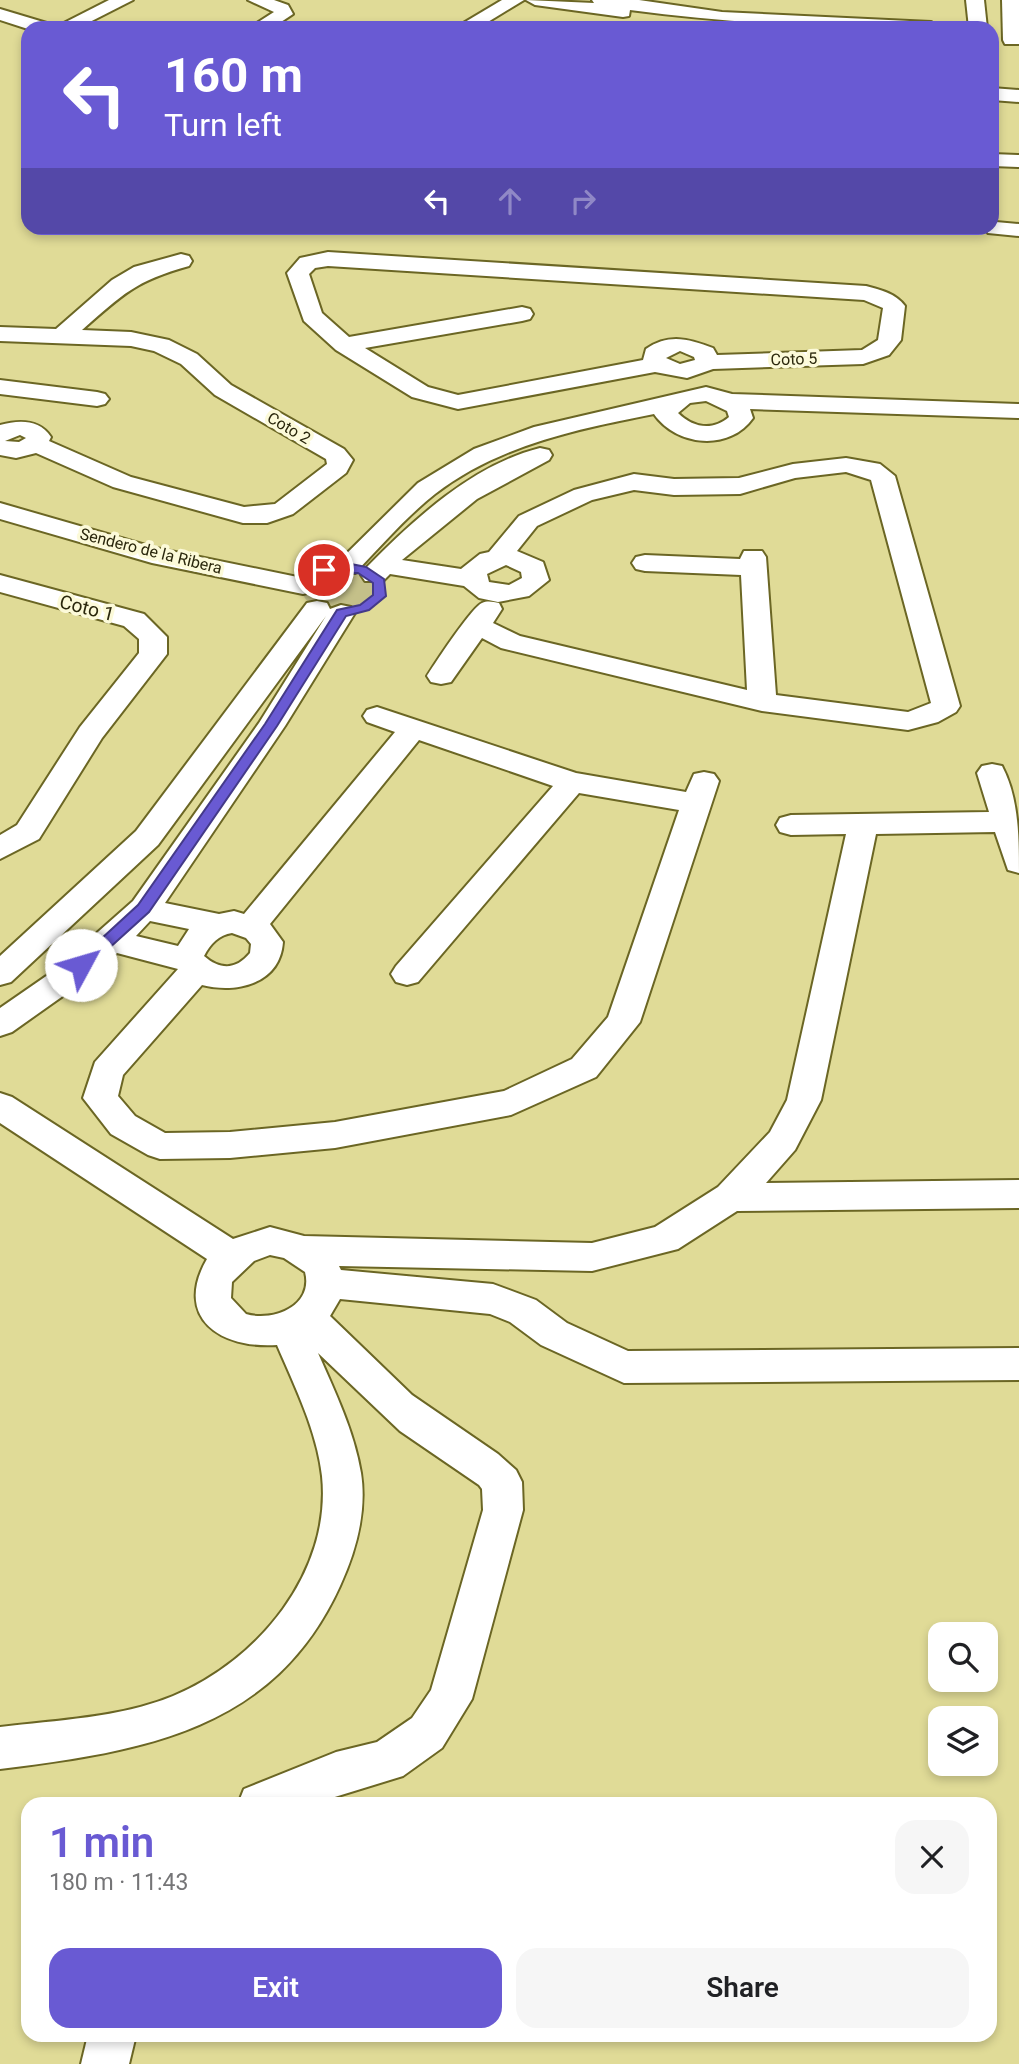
<!DOCTYPE html>
<html lang="en">
<head>
<meta charset="utf-8">
<style>
	body { margin:0; font-family:Roboto,sans-serif; background:#f6f6f6; color:#202124; height:100vh; display:flex; flex-direction:column; font-size:26px; white-space:nowrap }
	* { box-sizing:border-box; margin:0 }
	p { font-size:23px; color:#757577 }
	.icon { flex:none; width:38px; height:38px; fill:none; stroke:currentColor; stroke-width:2; stroke-linecap:round; stroke-linejoin:round }
	.map { position:relative; flex:1; overflow:hidden }
	.sheet { position:absolute; left:21px; top:1797px; width:976px; height:245px; display:flex; flex-direction:column; background:#fff; border-radius:21px; box-shadow:0 4px 10px #0003 }
	.sheet>* { flex:none }
	.guide { position:absolute; left:21px; top:21px; width:978px; height:214px; border-radius:21px; box-shadow:0 4px 10px #0003; background:#695ad3; color:#fff; overflow:hidden }
	.fabs { position:absolute; left:928px; top:1622px; display:grid; gap:14px }
	.fabs a { display:grid; place-items:center; width:70px; height:70px; border-radius:14px; background:#fff; box-shadow:0 4px 10px #0003; font-size:35px }
	.pin { position:absolute; display:grid; place-items:center; width:60px; height:60px; color:#fff; margin:-30px; border:4px solid #fff; border-radius:50%; box-shadow:0 2px 7px #0007 }
	.me { position:absolute; width:77px; margin:-38px; rotate:51deg; stroke-linejoin:round; filter:drop-shadow(0 0 5px #0008) }
	.turn { display:flex; align-items:center; gap:24px; height:147px; padding:0 28px; font-size:32px }
	.turn .icon { width:91px; height:91px; stroke-width:2.5 }
	.turn b { display:block; font-size:49px; line-height:60px }
	.lanes { display:flex; align-items:center; height:66px; padding:0 28px; background:#0003; justify-content:center; gap:35px; direction:ltr }
	.lanes .off { opacity:.35 }
	.round { display:grid; place-items:center; flex:none; width:74px; height:74px; border-radius:21px; background:#f6f6f6 }
	.summary { display:flex; align-items:center; justify-content:space-between; height:119px; padding:0 28px }
	h1 { font-size:42px; font-weight:600; line-height:52px; color:#695ad3 }
	.button { display:flex; gap:14px; margin-top:auto; padding:14px 28px }
	.button a { flex:1; height:80px; border-radius:21px; background:#695ad3; color:#fff; font-size:28px; font-weight:600; line-height:80px; text-align:center }
	.button a+a { background:#f6f6f6; color:#202124 }
	.map>svg:first-child { display:block }
</style>
</head>
<body>
<div class="map">
<svg width="1019" height="2064" viewBox="0 0 1019 2064">
	<rect width="100%" height="100%" fill="#e0db97"/>
	<path fill="#c4c089" d="M346 567 361 570 379 582V596C363 615 311 620 302 592 311 572 325 568 346 567Z"/>
	<g fill="none" stroke-linecap="round" stroke-linejoin="round">
		<defs>
			<g id="minor">
				<path d="M109 0H133L78 28H54Z"/>
				<path d="M248 0H274L288 5 293 14 272 28H249L274 12Z"/>
				<path d="M502 0H524L478 28H455Z"/>
				<path d="M526 0 594 3 592 0H639L722 12 931 22 940 28C834 28 736 24 630 10L629 16 623 17 535 5Z"/>
				<path d="M966 0H984L987 28H969Z"/>
				<path d="M1002 0H1019V44H1005L1003 40Z"/>
				<path d="M0 9 50 24 53 28 28 29 0 20Z"/>
				<path d="M992 88 1019 90V102L992 100Z"/>
				<path d="M992 154 1019 155V167L992 166Z"/>
				<path d="M996 222 1019 224V236L988 233 985 228H992V223Z"/>
				<path d="M328 252 866 286C881 290 895 293 905 306L901 340 889 355 863 364 713 369 687 378 655 372 458 409 412 397 336 350 304 321 287 273 300 258ZM328 266 864 300 883 308 878 340 862 350 717 355 713 348C689 339 669 333 646 349L643 360 458 395 428 387 365 348 522 321 530 319 533 314 530 309 522 307 349 337 322 313 309 274 315 268ZM680 351 694 357 695 360 680 364 666 358Z"/>
				<path d="M181 254 189 256 192 261 189 266C135 281 123 294 82 330L131 332 169 340 197 354 231 385 344 449 353 460 346 473 293 514 267 523H243L113 487 36 453 16 458 0 455V425C19 420 39 419 51 437L49 441 131 477 244 507 275 504 327 464 326 459 215 395 181 364 154 351 131 346 0 341V327L56 329 112 280 134 267ZM20 435 26 438 19 442 5 441Z"/>
				<path d="M0 380 97 392 105 394 109 399 105 404 97 406 0 394Z"/>
				<path d="M706 387 732 394 1019 404V418L750 409 753 418C729 452 676 446 654 414 578 429 498 445 435 494 406 517 381 546 355 573H337L333 567 418 483 474 449 534 427ZM706 401 727 411 729 417C713 431 693 428 678 413L690 403Z"/>
				<path d="M540 448 549 450 552 455 549 460 477 499 402 560 461 569 480 554 489 552 519 516 574 490 634 474 674 479 739 478 793 464 846 458 880 464 895 476 960 706 956 712 938 722 908 730 762 711 501 648 482 638 451 682 441 684 431 682 427 676C436 662 472 607 482 603 488 600 493 602 499 603L502 609 493 623 520 636 747 690 741 575 645 571 636 569 632 563 636 557 645 555 740 559 744 551H762L766 557 776 695 908 712 931 703 871 480 846 472 795 478 740 494 674 495 634 490 592 500 537 526 517 551 543 562 549 580 529 596 498 602 479 598 464 586 390 574 383 581H365L361 575 365 569C412 521 472 465 540 448ZM506 565 521 572 522 578 509 585 489 582 487 574Z"/>
				<path d="M0 503 156 548 312 580 316 586 312 592 303 594 152 563 0 519Z"/>
				<path d="M0 575 144 614 167 637V654L102 738 39 839 0 859V835L17 825 80 727 139 653V639L124 626 0 592Z"/>
				<path d="M317 601 327 603 330 609 341 605 351 607 355 613 285 726 165 903 219 914 234 911 244 914 395 732 367 722 363 716 367 710 377 707 576 773 686 792 694 774 704 772 714 774 719 781 640 1022 596 1077 511 1115 335 1148 230 1158 160 1159 148 1155 111 1134 83 1098 95 1062 178 969 117 953 77 986 12 1032 0 1036V1008L55 970 133 901 259 723 326 616 158 845 11 982 0 985V956L136 831 307 603ZM419 740 553 786 396 966 391 974 396 982 407 985 418 982 579 793 679 810 608 1017 572 1059 504 1091 335 1122 230 1132 165 1133 135 1116 118 1096 123 1075 202 985C236 994 280 984 283 942L270 924ZM150 921 189 929 178 946 136 936ZM232 933 246 938 251 944 250 953C236 970 220 970 204 956 210 944 219 935 232 933Z"/>
				<path d="M992 764 1002 766C1019 798 1019 838 1019 873L1008 870 995 832 876 834 821 1100 795 1150 766 1183 1019 1180V1208L737 1211 678 1249 592 1271 339 1266 341 1270 493 1284 536 1300 567 1323 628 1351 1019 1348V1380L624 1383 541 1345 510 1322 490 1314 340 1299 330 1316 412 1395 498 1454 516 1470 522 1482 523 1510 472 1699 442 1748 403 1776 312 1804H238L244 1789 336 1752 377 1742 412 1718 431 1690 483 1510 482 1489 479 1485 400 1431 318 1353C335 1392 354 1431 361 1473 367 1512 356 1551 340 1586 274 1731 143 1751 0 1769V1727C57 1720 119 1718 173 1696 258 1661 332 1572 322 1476 317 1431 295 1387 277 1345 221 1349 173 1318 207 1259L0 1123V1093L12 1097 233 1239 270 1227 304 1236 592 1243 655 1227 718 1187 770 1132 787 1100 846 834 791 835 780 832 776 825 780 818 791 815 989 812 977 773 982 766ZM270 1255 284 1258 305 1272C314 1306 273 1322 246 1314L231 1298 232 1282 254 1261Z"/>
				<path d="M88 2035H136L129 2064H81Z"/>
			</g>
		</defs>
		<use href="#minor" stroke="#6b6624" stroke-width="4"/>
		<use href="#minor" fill="#fff" fill-rule="evenodd"/>
	</g>
	<path fill="#695ad3" stroke="#443a89" stroke-width="2" d="M346 563 366 567 384 579 386 596 369 610 346 616 277 726 149 912 86 969H76V962L138 905 265 724 337 610 360 605 373 595V583L358 573 324 574 318 570Z"/>
	<g text-anchor="middle" dominant-baseline="central" stroke-width="7" stroke-linejoin="round" paint-order="stroke">
		<g font-size="16" fill="#2a270c" stroke="#fcfad9">
			<text transform="translate(794 359) rotate(-2)">Coto 5</text>
			<text transform="translate(289 428) rotate(30)">Coto 2</text>
			<text transform="translate(151 551) rotate(14)">Sendero de la Ribera</text>
		</g>
		<g font-size="19" fill="#2a270c" stroke="#fcfad9">
			<text transform="translate(87 608) rotate(14)">Coto 1</text>
		</g>
	</g>
</svg>
<div class="fabs">
<a><svg class="icon" aria-label="search" viewBox="0 0 24 24"><circle cx="10" cy="10" r="6"/><path d="M15 15l6 6"/></svg></a>
<a><svg class="icon" aria-label="layers" viewBox="0 0 24 24"><path d="M12 4l9 5-9 5-9-5zM3 14l9 5 9-5"/></svg></a>
</div>
<div class="pin" style="left:324px;top:570px;background:#d93025"><svg class="icon" aria-label="arrive" viewBox="0 0 24 24"><path d="M6 21V4h12l-3 4 3 4H6"/></svg></div>
<svg class="me" style="left:81px;top:965px" viewBox="-20 -20 40 40"><circle r="19" fill="#fff"/><path d="M0-13L10 11 0 6-10 11z" fill="#695ad3"/></svg>
<div class="guide">
<div class="turn"><svg class="icon" aria-label="left" viewBox="0 0 24 24"><path d="M17 20v-9H6M10 6l-5 5 5 5"/></svg><div><b>160 m</b>Turn left</div></div>
<div class="lanes"><svg class="icon" aria-label="left" viewBox="0 0 24 24"><path d="M17 20v-9H6M10 6l-5 5 5 5"/></svg><svg class="icon off" aria-label="ahead" viewBox="0 0 24 24"><path d="M12 20V5M6 11l6-6 6 6"/></svg><svg class="icon off" aria-label="right" viewBox="0 0 24 24"><path d="M7 20v-9h11M14 6l5 5-5 5"/></svg></div>
</div>
<section class="sheet">
<div class="summary"><div><h1>1 min</h1><p>180 m · 11:43</p></div><a class="round"><svg class="icon" aria-label="close" viewBox="0 0 24 24"><path d="M6 6l12 12M18 6L6 18"/></svg></a></div>
<div class="button"><a>Exit</a><a>Share</a></div>
</section>
</div>
</body>
</html>
